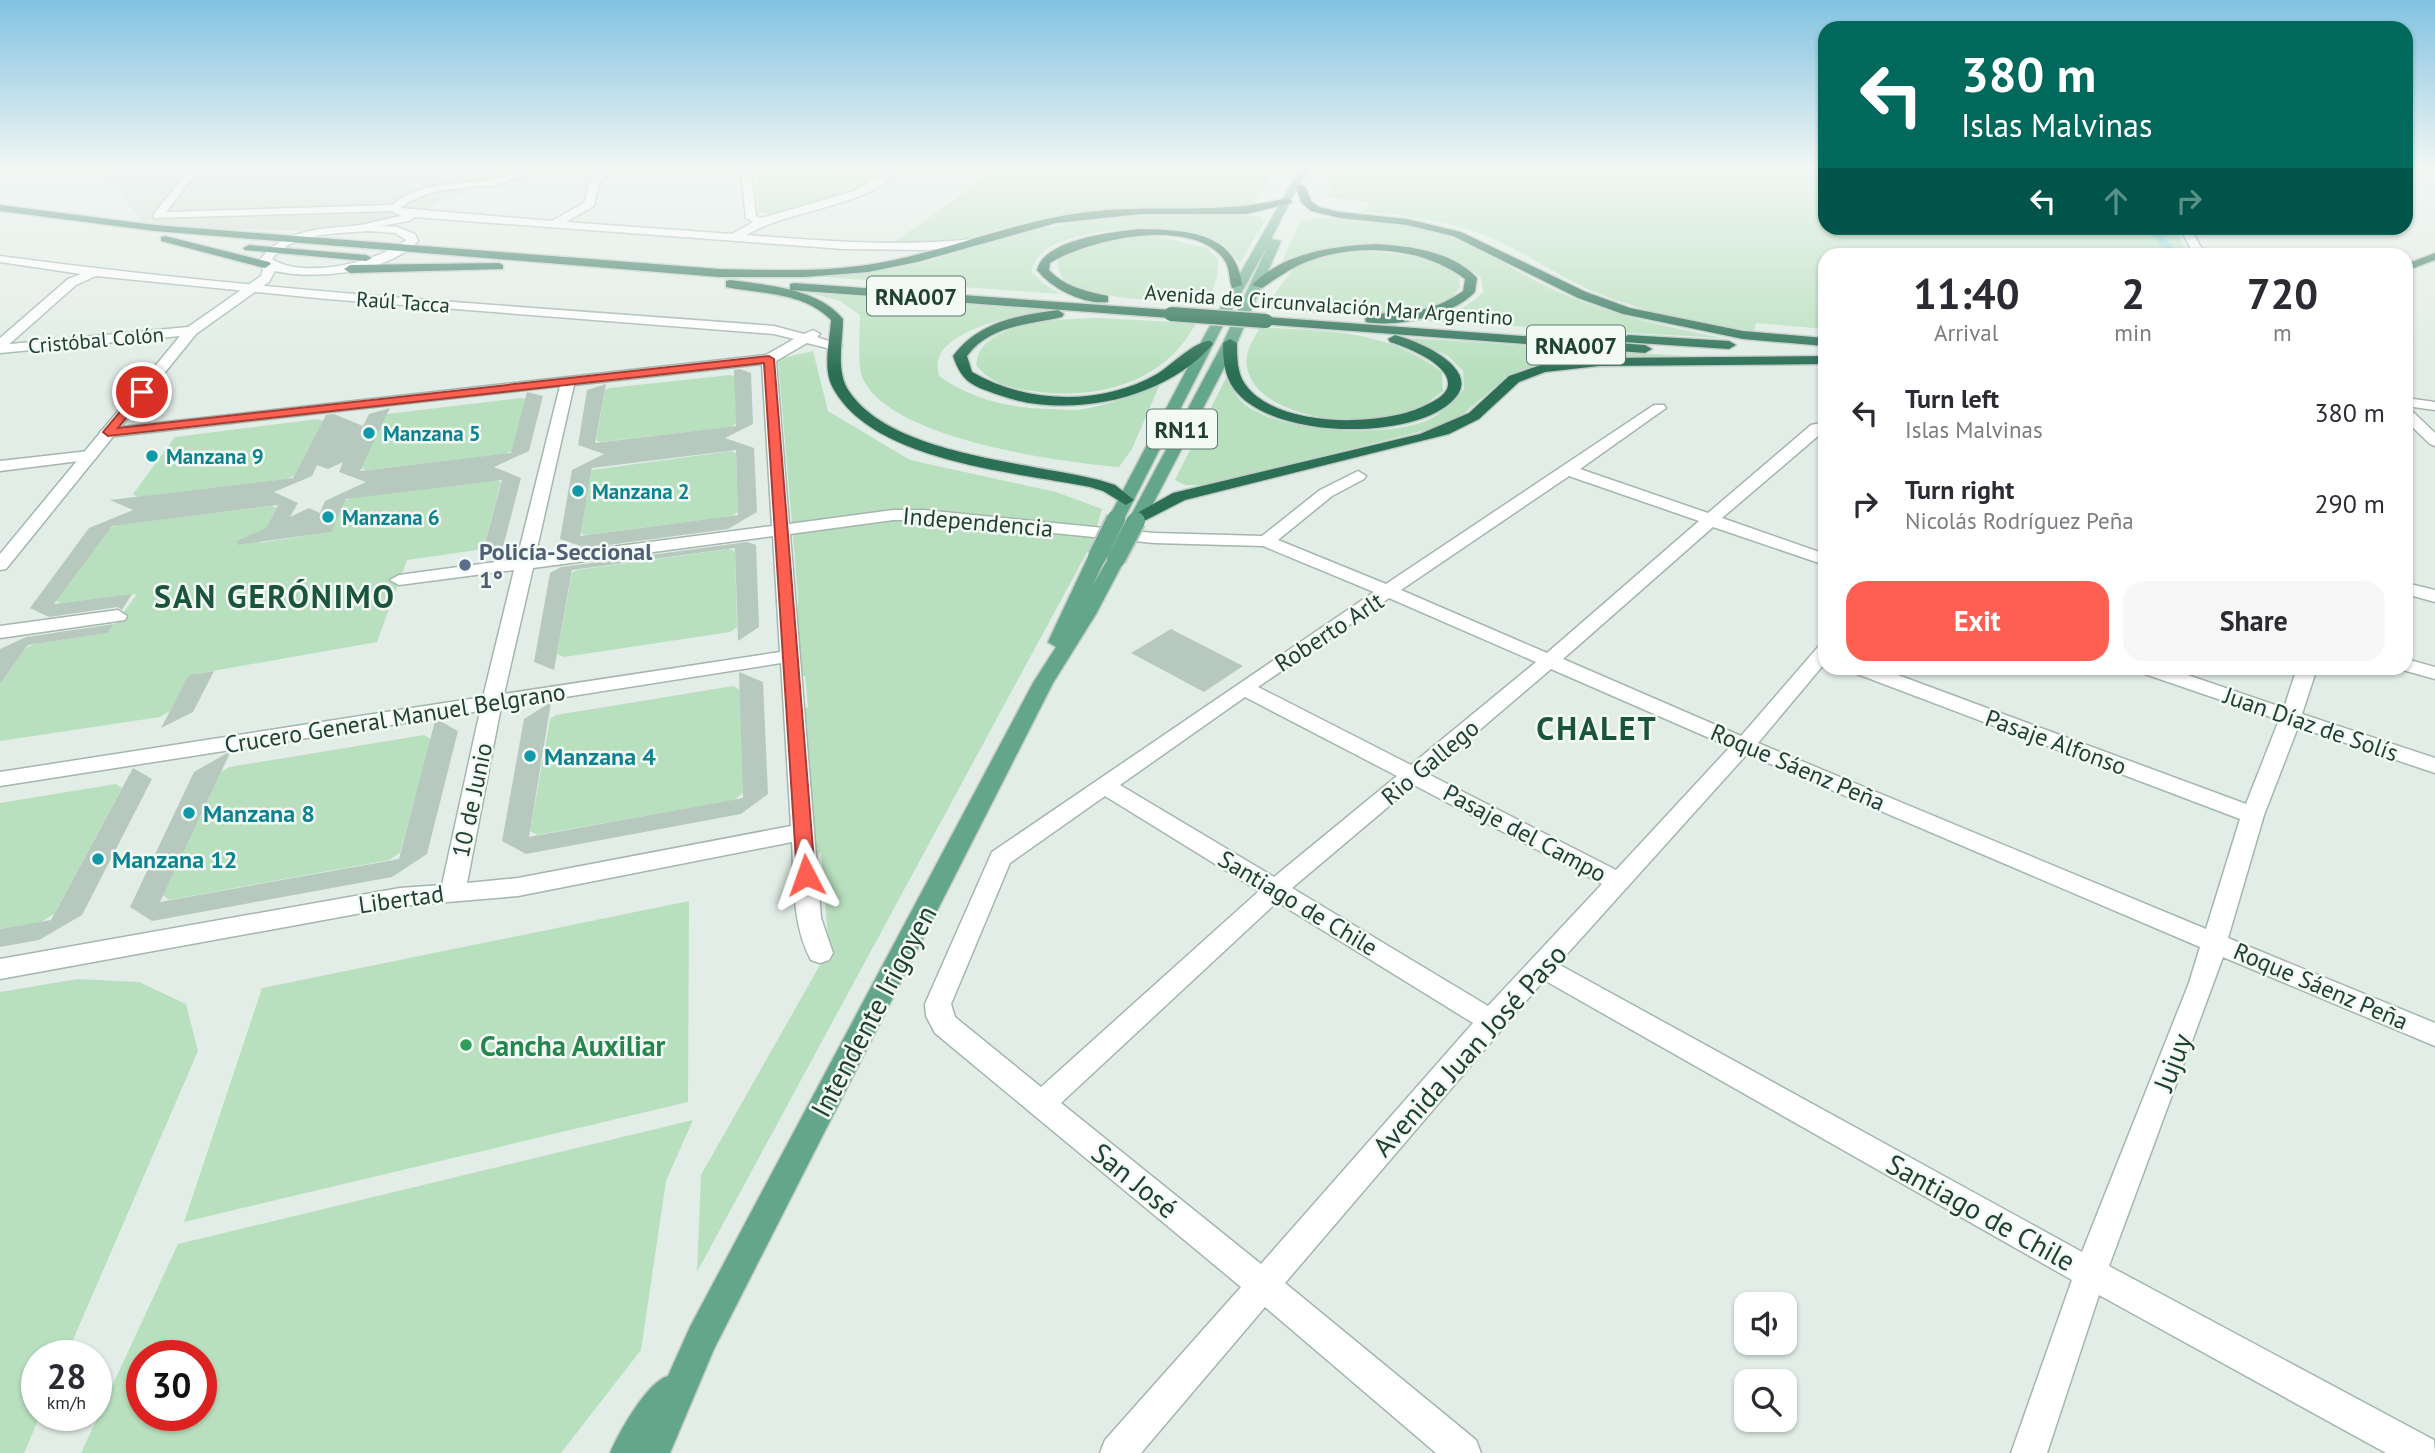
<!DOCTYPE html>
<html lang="en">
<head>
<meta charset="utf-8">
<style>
	body { margin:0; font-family:"PT Sans",sans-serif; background:#f7f7f7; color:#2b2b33; height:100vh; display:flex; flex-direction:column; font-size:26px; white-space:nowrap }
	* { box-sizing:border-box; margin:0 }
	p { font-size:23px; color:#7c7c81 }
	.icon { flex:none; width:38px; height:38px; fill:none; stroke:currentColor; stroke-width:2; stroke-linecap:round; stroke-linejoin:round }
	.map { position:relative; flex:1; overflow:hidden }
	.drawer { position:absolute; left:1818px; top:248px; width:595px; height:427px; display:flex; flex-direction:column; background:#fff; border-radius:21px; box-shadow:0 2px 5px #0004 }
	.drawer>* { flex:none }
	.banner { position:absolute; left:1818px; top:21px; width:595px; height:214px; border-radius:21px; box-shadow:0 2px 5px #0004; background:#00695c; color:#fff; overflow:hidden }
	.controls { position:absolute; left:1734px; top:1292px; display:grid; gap:14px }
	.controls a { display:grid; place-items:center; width:63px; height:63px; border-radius:14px; background:#fff; box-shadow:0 2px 5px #0004; font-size:35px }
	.speed { position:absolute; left:21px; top:1340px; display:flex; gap:14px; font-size:35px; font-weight:700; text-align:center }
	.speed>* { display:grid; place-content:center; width:91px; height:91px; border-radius:50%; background:#fff; box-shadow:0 2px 5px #0004; line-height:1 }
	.speed small { font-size:18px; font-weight:400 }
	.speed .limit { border:10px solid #d22; background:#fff; color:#111 }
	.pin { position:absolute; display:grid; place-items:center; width:60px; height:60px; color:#fff; margin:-30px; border:4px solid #fff; border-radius:50%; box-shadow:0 2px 7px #0007 }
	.me { position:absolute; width:77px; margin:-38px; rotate:356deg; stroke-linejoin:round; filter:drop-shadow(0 0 5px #0008) }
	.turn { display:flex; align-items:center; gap:24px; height:147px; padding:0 28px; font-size:32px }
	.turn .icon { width:91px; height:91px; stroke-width:2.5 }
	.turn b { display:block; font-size:49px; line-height:60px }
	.lanes { display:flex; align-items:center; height:66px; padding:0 28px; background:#0003; justify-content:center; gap:35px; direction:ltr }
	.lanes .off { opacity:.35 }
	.eta { display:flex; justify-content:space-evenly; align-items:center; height:119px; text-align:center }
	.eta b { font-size:42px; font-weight:700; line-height:49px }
	.action { display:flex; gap:14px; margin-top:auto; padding:14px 28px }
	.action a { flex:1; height:80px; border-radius:21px; background:#fd6051; color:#fff; font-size:28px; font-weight:700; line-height:80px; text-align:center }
	.action a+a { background:#f7f7f7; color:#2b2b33 }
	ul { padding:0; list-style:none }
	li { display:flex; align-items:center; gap:21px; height:91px; padding:0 28px }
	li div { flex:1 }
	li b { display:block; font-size:26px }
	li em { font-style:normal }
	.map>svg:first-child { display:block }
</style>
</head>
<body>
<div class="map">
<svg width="2435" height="1453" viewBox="0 0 2435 1453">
	<rect width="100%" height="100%" fill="#e2ede7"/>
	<path fill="#d0ddd5" d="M101 169H538L441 201 421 214 347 229 290 231 146 227Z"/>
	<g fill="#b9e0be" fill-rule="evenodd">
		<path d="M755 169H841L837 173 878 175 846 195 771 214 758 212Z"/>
		<path d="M998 169H1276L1251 207H1174L1097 211 1026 222 968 238 893 243Z"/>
		<path d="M1339 169H1825V228H2175L2188 255 1825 256V329L1756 323 1754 331C1699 322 1644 313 1593 291 1559 277 1528 254 1494 239 1454 222 1408 215 1364 212L1371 203 1326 197Z"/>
		<path d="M1197 214 1261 216 1265 221 1240 263C1235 258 1231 251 1225 246 1193 221 1065 223 1038 257 1035 261 1033 267 1031 271L1043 283 1060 294 797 275 872 272 925 262 1026 232 1098 217Z"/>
		<path d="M1316 218C1354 219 1397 220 1433 231 1479 245 1519 275 1563 294 1614 316 1668 327 1722 338L1405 320C1436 317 1460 315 1483 292L1481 278C1429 232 1339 238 1280 266L1300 221Z"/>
		<path d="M1156 236 1207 248 1218 259 1217 277 1207 303C1170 301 1102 301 1069 283 1060 278 1058 270 1058 260 1084 237 1122 237 1156 236Z"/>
		<path d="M1366 251C1400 253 1431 256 1459 276L1460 288C1455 293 1450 300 1444 303 1405 324 1312 313 1266 309 1295 258 1308 254 1366 251Z"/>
		<path d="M809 293 1054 310C1025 313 947 327 938 360 937 364 938 371 939 376 973 400 1009 408 1051 409 1061 409 1073 411 1083 409 1110 405 1135 394 1160 384L1132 449 1119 467C1059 462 891 439 863 379 857 366 860 330 860 315L840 301Z"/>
		<path d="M1097 318 1196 323C1165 383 1096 401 1033 391 1010 388 991 384 976 365 977 361 978 353 981 349 1003 320 1065 319 1097 318Z"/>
		<path d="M1260 327C1329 332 1384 328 1442 372L1443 391C1430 401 1418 410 1402 415 1362 429 1256 419 1247 367 1244 352 1254 339 1260 327Z"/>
		<path d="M1409 338 1702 357 1576 360 1538 365 1510 374 1461 416 1434 428 1206 485H1185L1175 480 1226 378C1231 385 1235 395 1241 401 1273 433 1388 439 1428 420 1443 413 1454 401 1464 389L1463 371 1448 356Z"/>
		<path d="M813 351 828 411 910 460 1056 492 1102 509 1092 543 697 1272 701 1175 829 949 821 852 806 862 786 763 803 709 808 707 805 676 798 678V596L778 359Z"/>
		<path d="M730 375 735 376 736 424 730 427 600 442 596 440 605 390 609 388Z"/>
		<path d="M521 398 526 399 512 451 505 454 366 470 361 468 387 414Z"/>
		<path d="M318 419 323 421 294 476 286 479 137 497 133 494 175 437Z"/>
		<path d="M731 451 736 453 738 512 732 516 586 535 580 533 592 470Z"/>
		<path d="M496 480 501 482 484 546 477 550 407 560 377 642 190 675 170 711 160 717 0 741V684L26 648 34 644 108 633 137 594 61 603 56 601 110 528 117 525 272 506 276 508 259 543 330 532 345 501 351 498Z"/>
		<path d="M729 549 735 551 737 627 730 632 564 657 557 654 572 573 577 570Z"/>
		<path d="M733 686 740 690 743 793 734 800 537 835 530 831 550 719 556 715Z"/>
		<path d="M424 735 431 739 400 853 389 860 169 900 163 895 221 772 229 767Z"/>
		<path d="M116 784 122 788 54 914 41 922 0 929V803Z"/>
		<path d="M689 901 688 1102 184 1222 262 988Z"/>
		<path d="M77 979 139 982 186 1004 198 1051 66 1356H37V1416H40L24 1453H0V992Z"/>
		<path d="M693 1120 666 1181 641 1350 561 1453H81L178 1244ZM142 1356H201V1416H142Z"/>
	</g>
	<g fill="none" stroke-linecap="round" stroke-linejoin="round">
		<path fill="#86d7d6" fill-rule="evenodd" d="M2147 228H2157L2180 256H2169Z"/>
	</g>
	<g fill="#b7c9bf" fill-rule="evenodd">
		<path d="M740 369 751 373 753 424 725 438 754 448 757 512 728 529 586 548 560 539 572 470 604 454 578 445 587 390 606 384 595 443 736 426 734 370ZM736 450 738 515 580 536 592 468Z"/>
		<path d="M527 392 543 396 529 451 494 467 521 478 503 547 481 558 502 480 346 499 331 532 238 545 237 541 266 528 278 505 112 526 54 604 132 594 122 610 118 607 49 617 30 608 89 528 133 510 110 500 293 478 326 415 334 414 363 426 369 414 390 408 360 471 511 453ZM343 462 339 472 366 482 325 501 320 513 309 508 290 517 298 503 274 492 312 476 317 465 328 469Z"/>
		<path d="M747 542 756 545 759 627 738 641 735 548 572 570 554 670 534 662 550 573 561 567Z"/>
		<path d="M114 624 108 633 28 645 0 684V649L26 637Z"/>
		<path d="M1171 629 1243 666 1204 692 1131 653Z"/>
		<path d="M214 671 193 712 161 728 189 675Z"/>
		<path d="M739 672 763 682 768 794 741 814 526 854 502 841 524 719 551 702 529 837 743 798Z"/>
		<path d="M438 720 458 731 427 854 392 877 152 921 130 907 194 772 227 753H230L160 902 399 859 435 721Z"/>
		<path d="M133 768 152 779 82 915 39 940 0 947V929L51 920Z"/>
	</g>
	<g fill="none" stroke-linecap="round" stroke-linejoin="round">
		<defs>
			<g id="street">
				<path d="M189 169H199L166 212 392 205C423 179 463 186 499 178 515 175 527 169 543 169L491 187 475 186 432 192 408 202 401 208 552 221 585 202 588 185 596 176 597 169H607L606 177 598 186 594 206 566 222 732 234 753 222 746 218 741 169H751L756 216 762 218 854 191 890 169H901C869 207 790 209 746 235 823 241 898 247 974 239L980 242 974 245 926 250 844 249 414 217 409 221 347 232 342 229 401 216 392 211 154 218V214Z"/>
				<path d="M2180 228H2190L2206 256H2195Z"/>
				<path d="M0 256C257 291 516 306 774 326L804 334 813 330 820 334 817 337 842 346 835 350 807 343 776 361 789 524 893 510H924L1154 533 1262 536 1320 490 1358 471 1366 476 1364 479 1332 496 1278 540 1386 584 1654 405H1664L1666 408 1580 469 1708 513 1811 425 1825 422V430L1722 518 1825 554V565L1713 527 1563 659 1741 736 1818 647 1825 645V663L1758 743 2206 929 2240 819 1852 672 1849 668H1879L2246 804 2279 720 2139 672 2136 668H2167L2284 708 2297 668H2317L2302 714 2435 758V773L2298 727 2264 815 2228 938 2435 1023V1046L2223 957 2109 1266 2434 1440 2435 1453H2386L2099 1295 2047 1453H2011L2072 1280 1544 980 1285 1283 1476 1440 1481 1453H1436L1265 1307 1141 1453H1100L1105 1440 1241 1287 935 1033 926 1016 925 1004 992 852 1374 592 1263 546 1154 543 924 520H893L790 534 821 918 833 953 829 960 820 963 811 960C792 925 794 881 792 842L518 896 400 906 0 979V959L400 888 442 885 480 711 0 786V772L483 697 514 570 399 585 390 580 399 575 517 559 560 386 108 437 103 435 100 432 103 429 766 355 794 339 774 334 327 299 96 276 76 285 5 348 0 349V338L68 279 81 274 0 262ZM762 364 772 526 535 557 574 385ZM1569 476 1699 521 1547 653 1401 590ZM773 536 780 652 504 694 533 568ZM1389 598 1536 662 1411 765 1258 687ZM781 663 791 826 518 878 467 883 501 707ZM1551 669 1730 747 1616 870 1428 774ZM1245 697 1397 776 1274 877 1120 785ZM1747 754 2200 947 2189 983 2082 1252 1558 964ZM1414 785 1602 884 1488 1006 1292 888ZM1105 796 1259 891 1041 1087 955 1017 951 1004 1010 863ZM1277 902 1473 1023 1261 1264 1061 1103Z"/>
				<path d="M2406 398 2435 402V410L2406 406Z"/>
				<path d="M2406 409 2411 410 2435 433V446L2430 444 2406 421Z"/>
				<path d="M89 451 95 453 97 456 95 459 0 471V461Z"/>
				<path d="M2406 583 2435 590V602L2406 594Z"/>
				<path d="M118 610 127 616 125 620 0 638V626Z"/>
				<path d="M2406 659 2435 667V679L2399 669 2406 668Z"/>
			</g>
			<path id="secondary" d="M369 225 397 227 415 234 418 241C388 273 315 280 275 271L269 282 196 334 6 569 0 570V554L180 336 0 353V345L188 327 261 276 264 264 260 260C282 228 333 227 369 225ZM369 231 395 233 406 240C378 262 304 280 272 259 290 233 341 233 369 231Z"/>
			<g id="primary">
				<path d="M1300 169H1310L1297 188 1271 239 1281 241 1237 343 1144 521 1136 526 1128 521 1223 343 1268 245 1219 333 1124 519 1116 524 1110 523 1108 519 1206 333Z"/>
				<path d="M1097 552 1106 557 1093 585 1110 555H1122L1125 559 1096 614 1053 683 714 1349 670 1453H610C619 1432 647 1382 668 1376L690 1327 1033 683 1056 647 1048 642 1088 557Z"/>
			</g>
			<g id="highway">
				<path d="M1301 184 1306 187 1311 201 1319 207 1340 212 1407 219 1461 232 1586 292 1630 308 1743 331 1825 338V346L1743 339 1623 314 1578 298 1453 236 1407 225 1340 218 1311 211 1301 202 1296 187Z"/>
				<path d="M1287 198 1292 201 1291 203 1247 214H1141L1056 223 917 262 868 272 804 277H719L155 231 0 211V205L155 225 719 269C776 270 833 273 889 261 954 248 1015 222 1080 213 1149 203 1220 216 1287 198Z"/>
				<path d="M1140 229C1184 230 1236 231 1242 285L1232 288C1229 280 1230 269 1225 261 1195 215 1088 239 1050 263L1049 270C1065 287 1086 291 1108 296V302C1084 305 1052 289 1037 270 1044 239 1113 232 1140 229Z"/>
				<path d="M165 236 269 262 271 264 265 268 161 241V237Z"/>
				<path d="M1375 244C1410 246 1452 251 1477 278L1475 292C1454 315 1397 328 1366 322L1365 319C1374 311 1395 314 1407 312 1428 310 1446 303 1463 291L1465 279C1422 247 1359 242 1309 261 1292 267 1277 278 1262 288L1252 285C1283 253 1332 246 1375 244Z"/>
				<path d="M249 245 366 255 372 258 366 261 245 250 243 248Z"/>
				<path d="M2435 253V260L2406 271V264Z"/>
				<path d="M499 263 503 265V269L350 273 344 269 350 265Z"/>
				<path d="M730 280C767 285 818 288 843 319 843 340 836 368 847 388 887 455 1029 462 1099 480L1115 485 1134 500 1126 505 1103 491 1090 487C1016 472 873 462 833 388 822 368 830 341 831 320 803 292 761 294 726 287V281Z"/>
				<path d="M794 283 1171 310 1177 314 1171 318 790 290V284Z"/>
				<path d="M1058 310 1064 314 1062 317C1028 325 990 325 967 356L972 372C1027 404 1101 406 1157 374 1170 366 1197 339 1211 341L1213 344C1165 400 1067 420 999 395 973 386 962 383 953 356 978 322 1018 315 1058 310Z"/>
				<path d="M1266 317 1645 345 1652 349 1645 353 1261 324 1260 321Z"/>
				<path d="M1395 335C1422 342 1489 372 1449 404 1404 441 1270 438 1234 389 1224 375 1223 359 1223 343L1230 339 1237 343C1237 357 1237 373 1245 384 1276 429 1384 427 1426 405 1434 401 1443 397 1447 389 1456 366 1406 347 1390 342L1388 339Z"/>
				<path d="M1628 335 1729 341 1736 345 1729 349 1623 342 1621 339Z"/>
				<path d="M1825 356V364L1599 366 1545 372 1519 382 1479 419 1449 434 1185 500 1144 521H1132L1130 517 1173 493 1420 434 1469 413 1509 376 1544 364 1599 358Z"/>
			</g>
		</defs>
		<use href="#street" stroke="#a4b6ad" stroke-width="3"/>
		<use href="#secondary" stroke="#9fbaad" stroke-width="3"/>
		<use href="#primary" stroke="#c1cac6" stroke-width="3"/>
		<use href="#highway" stroke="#c1cac6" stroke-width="3"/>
		<use href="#street" fill="#fff" fill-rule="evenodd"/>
		<use href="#secondary" fill="#fff" fill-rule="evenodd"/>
		<use href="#primary" fill="#63a68a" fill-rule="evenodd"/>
		<use href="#highway" fill="#2a6f56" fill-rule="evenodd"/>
		<defs>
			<g id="primary-bridge">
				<path d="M1097 557 1116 519"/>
				<path d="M1116 559 1136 521"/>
			</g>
			<path id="highway-bridge" d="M1171 314 1266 321"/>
		</defs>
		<use href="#primary-bridge" stroke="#c1cac6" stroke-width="22" stroke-linecap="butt"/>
		<use href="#highway-bridge" stroke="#c1cac6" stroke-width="17" stroke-linecap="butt"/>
		<use href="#primary-bridge" stroke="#63a68a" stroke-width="18"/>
		<use href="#highway-bridge" stroke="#2a6f56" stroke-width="14"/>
	</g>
	<linearGradient id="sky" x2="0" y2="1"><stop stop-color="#81c2e1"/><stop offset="0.45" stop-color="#f2f7f4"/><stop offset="1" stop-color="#f2f7f4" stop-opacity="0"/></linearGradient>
	<rect width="2435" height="372" fill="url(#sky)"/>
	<path fill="#fd6051" stroke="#a43e35" stroke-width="2" d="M769 356 774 359 815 875 812 880H799L797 875 764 363 108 436 103 432 138 390 142 389 147 392 118 428Z"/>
	<g fill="#0f9aa8" stroke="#f3faf5" stroke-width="2.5">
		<circle cx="369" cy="433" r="7"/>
		<circle cx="152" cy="456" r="7"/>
		<circle cx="578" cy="491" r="7"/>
		<circle cx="328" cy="517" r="7"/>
		<circle cx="530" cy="756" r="7"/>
		<circle cx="189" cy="813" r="7"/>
		<circle cx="98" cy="859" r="7"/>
	</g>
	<circle fill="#5c6f8a" stroke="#f3faf5" stroke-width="2.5" cx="465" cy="565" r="7"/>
	<circle fill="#2e9e5b" stroke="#f3faf5" stroke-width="2.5" cx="466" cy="1045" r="7"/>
	<g text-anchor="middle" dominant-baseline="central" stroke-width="5" stroke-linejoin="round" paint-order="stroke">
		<g font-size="21" fill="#204033" stroke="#f3faf5">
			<text transform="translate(403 302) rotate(4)">Raúl Tacca</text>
			<text transform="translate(1329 305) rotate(4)">Avenida de Circunvalación Mar Argentino</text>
			<text transform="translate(96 340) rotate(-5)">Cristóbal Colón</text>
		</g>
		<g font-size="21" font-weight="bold" fill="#0d838f" stroke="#f3faf5" text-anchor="start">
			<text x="383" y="433">Manzana 5</text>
			<text x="166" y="456">Manzana 9</text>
			<text x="592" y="491">Manzana 2</text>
			<text x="342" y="517">Manzana 6</text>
		</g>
		<g fill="#f3faf5" stroke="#5f786d" stroke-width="2">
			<rect x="867" y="276.5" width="98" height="39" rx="5"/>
			<rect x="1527" y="325.5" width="98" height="39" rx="5"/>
			<rect x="1147" y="409.5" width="70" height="39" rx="5"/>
		</g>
		<g font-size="23" font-weight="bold" fill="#204033">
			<text x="916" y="296">RNA007</text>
			<text x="1576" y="345">RNA007</text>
			<text x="1182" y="429">RN11</text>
		</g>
		<g font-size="24" fill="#204033" stroke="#f3faf5">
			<text transform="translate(978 522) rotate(5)">Independencia</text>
			<text transform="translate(1329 632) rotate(-33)">Roberto Arlt</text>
			<text transform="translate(395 718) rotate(-9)">Crucero General Manuel Belgrano</text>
			<text transform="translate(2311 724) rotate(19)">Juan Díaz de Solís</text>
			<text transform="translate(2056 742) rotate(20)">Pasaje Alfonso</text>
			<text transform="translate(1430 762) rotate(-40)">Rio Gallego</text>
			<text transform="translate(1798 767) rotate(23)">Roque Sáenz Peña</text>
			<text transform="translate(472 800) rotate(-78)">10 de Junio</text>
			<text transform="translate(1525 833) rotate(28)">Pasaje del Campo</text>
			<text transform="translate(401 899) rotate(-8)">Libertad</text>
			<text transform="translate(1298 903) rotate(31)">Santiago de Chile</text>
			<text transform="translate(2321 986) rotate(23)">Roque Sáenz Peña</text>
		</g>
		<g font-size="24" font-weight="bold" fill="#4e5e75" stroke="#f3faf5" text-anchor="start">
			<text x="479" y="551">Policía-Seccional<tspan x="479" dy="28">1°</tspan></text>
		</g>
		<g font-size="24" font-weight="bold" fill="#0d838f" stroke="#f3faf5" text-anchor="start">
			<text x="544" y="756">Manzana 4</text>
			<text x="203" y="813">Manzana 8</text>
			<text x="112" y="859">Manzana 12</text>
		</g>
		<g font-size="28" fill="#204033" stroke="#f3faf5">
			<text transform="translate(873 1011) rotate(-62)">Intendente Irigoyen</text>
			<text transform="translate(1469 1050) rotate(-48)">Avenida Juan José Paso</text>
			<text transform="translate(2172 1062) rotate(-69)">Jujuy</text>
			<text transform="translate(1135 1180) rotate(39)">San José</text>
			<text transform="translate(1981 1212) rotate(29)">Santiago de Chile</text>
		</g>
		<g font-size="28" font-weight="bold" fill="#27864d" stroke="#f3faf5" text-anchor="start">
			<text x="480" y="1045">Cancha Auxiliar</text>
		</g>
		<g font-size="32" font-weight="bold" letter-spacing="2" fill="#1b543d" stroke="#f3faf5">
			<text x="275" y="596">SAN GERÓNIMO</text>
			<text x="1597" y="728">CHALET</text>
		</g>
	</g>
</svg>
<div class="controls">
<a><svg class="icon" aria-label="sound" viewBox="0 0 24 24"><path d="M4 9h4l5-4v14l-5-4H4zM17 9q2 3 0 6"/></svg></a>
<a><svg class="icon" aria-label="search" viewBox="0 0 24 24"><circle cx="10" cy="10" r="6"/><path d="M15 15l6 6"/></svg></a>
</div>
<div class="speed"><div>28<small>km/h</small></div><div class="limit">30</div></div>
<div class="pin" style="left:142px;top:392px;background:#d93025"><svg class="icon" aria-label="arrive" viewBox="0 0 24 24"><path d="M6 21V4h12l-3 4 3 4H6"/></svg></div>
<svg class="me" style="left:806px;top:875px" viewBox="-20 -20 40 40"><path d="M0-17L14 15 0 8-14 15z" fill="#fd6051" stroke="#fff" stroke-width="4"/></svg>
<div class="banner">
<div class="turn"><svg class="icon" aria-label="left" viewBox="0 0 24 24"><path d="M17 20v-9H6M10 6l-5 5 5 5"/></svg><div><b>380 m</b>Islas Malvinas</div></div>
<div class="lanes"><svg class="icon" aria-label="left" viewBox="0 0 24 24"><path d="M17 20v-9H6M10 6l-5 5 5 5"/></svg><svg class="icon off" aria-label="ahead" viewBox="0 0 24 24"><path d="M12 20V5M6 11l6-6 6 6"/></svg><svg class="icon off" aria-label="right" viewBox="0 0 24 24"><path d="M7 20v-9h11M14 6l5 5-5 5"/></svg></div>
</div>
<section class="drawer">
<div class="eta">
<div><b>11:40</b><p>Arrival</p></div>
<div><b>2</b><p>min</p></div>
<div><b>720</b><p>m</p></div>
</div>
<ul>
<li><svg class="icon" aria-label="left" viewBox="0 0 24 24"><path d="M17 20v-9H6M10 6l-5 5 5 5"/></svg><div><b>Turn left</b><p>Islas Malvinas</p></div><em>380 m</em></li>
<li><svg class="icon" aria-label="right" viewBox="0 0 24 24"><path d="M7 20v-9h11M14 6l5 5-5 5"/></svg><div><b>Turn right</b><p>Nicolás Rodríguez Peña</p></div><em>290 m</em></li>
</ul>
<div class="action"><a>Exit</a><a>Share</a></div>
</section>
</div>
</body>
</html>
